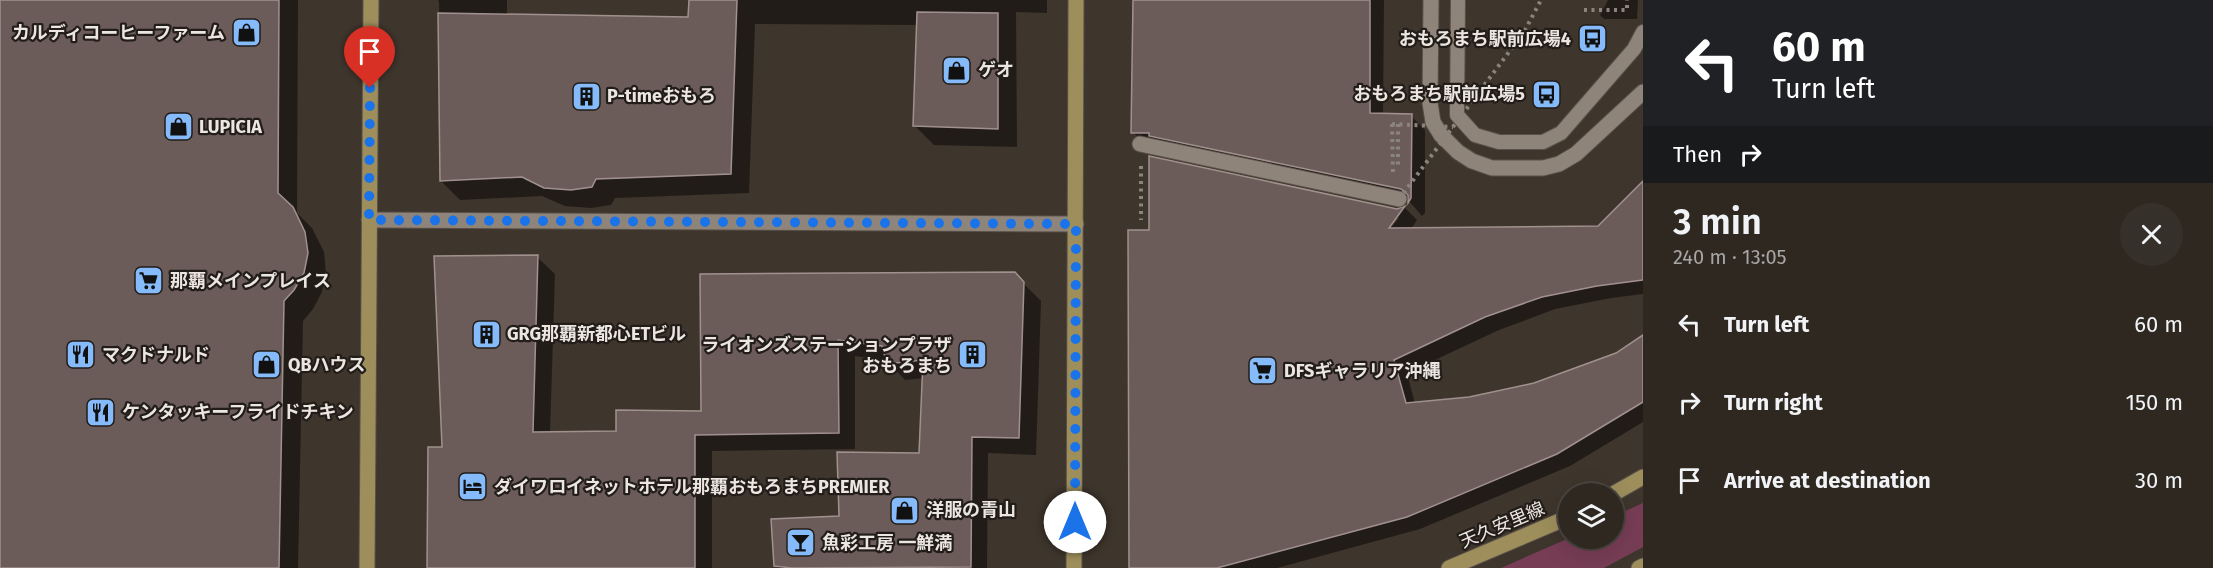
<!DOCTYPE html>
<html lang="en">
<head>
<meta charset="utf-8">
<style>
	body { margin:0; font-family:"Fira Sans","Noto Sans JP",sans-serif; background:#36302a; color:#f1f3f6; height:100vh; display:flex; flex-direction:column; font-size:22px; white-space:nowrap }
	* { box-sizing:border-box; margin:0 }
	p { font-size:20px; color:#a7a6a5 }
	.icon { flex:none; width:33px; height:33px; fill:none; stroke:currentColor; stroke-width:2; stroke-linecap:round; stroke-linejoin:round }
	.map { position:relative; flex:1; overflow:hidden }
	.side { display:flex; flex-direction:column; background:#2e2821; width:570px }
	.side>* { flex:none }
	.guide { background:#202124; color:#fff; overflow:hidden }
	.fabs { position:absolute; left:1558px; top:483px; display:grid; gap:12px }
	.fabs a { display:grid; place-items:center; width:66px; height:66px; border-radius:50%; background:#2e2821; box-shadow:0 6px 24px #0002,0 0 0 2px #49443f; font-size:30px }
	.pin { position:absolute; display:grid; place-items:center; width:51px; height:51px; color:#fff; margin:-62px -26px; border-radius:50% 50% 50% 0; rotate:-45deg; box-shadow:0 0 6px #0007 }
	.pin .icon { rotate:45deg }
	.me { position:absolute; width:66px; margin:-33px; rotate:0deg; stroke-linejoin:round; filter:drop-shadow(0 0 4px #0008) }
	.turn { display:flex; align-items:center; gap:21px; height:126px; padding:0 30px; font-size:27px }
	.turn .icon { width:78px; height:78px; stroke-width:2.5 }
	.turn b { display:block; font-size:42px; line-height:51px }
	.then { display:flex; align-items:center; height:57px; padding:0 30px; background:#0003; gap:12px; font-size:22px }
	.round { display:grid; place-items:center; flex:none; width:63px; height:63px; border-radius:32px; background:#36302a }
	.headline { display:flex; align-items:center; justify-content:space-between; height:102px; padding:0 30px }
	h1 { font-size:36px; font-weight:600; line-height:45px }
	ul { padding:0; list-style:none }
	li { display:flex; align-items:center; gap:18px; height:78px; padding:0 30px }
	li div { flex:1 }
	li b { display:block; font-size:22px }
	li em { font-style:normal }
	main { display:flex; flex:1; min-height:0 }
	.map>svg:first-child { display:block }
</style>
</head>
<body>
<main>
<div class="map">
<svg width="1643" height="568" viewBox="0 0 1643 568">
	<rect width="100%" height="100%" fill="#3e352c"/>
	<path fill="#773d55" d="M1643 503V547L1604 568H1501L1569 538H1614V516Z"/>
	<g fill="#0007" fill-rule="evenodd">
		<path d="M0 0H298L297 213 312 228 324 252 326 273 322 292 313 309 303 321 298 568H0Z"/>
		<path d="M438 0H507V16L690 19 691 0H1047V13L1016 12 1017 147 934 145 915 126 918 25 755 24 749 193 615 198 611 205 591 208 565 206 542 196 460 200 441 181 439 2Z"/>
		<path d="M1134 0H1384L1383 115 1411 116 1425 130V213L1422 216 1409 201 1147 146 1133 132Z"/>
		<path d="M1608 0H1638L1637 19H1604L1600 15Z"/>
		<path d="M1643 184V294L1611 298 1555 309 1499 330 1407 373 1415 404 1469 398 1535 384 1617 354 1643 337V422L1570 466 1420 529 1277 568H1130L1151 231 1405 208 1417 220 1411 229 1598 227ZM1395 218H1399L1386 234 1384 233Z"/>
		<path d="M537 257 555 274 550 433H617L703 412 701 275 1014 274 1041 301 1036 455 988 453 987 568H778L775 565 840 518 921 455 924 378 905 380 888 361 855 356V449L712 451V568H429L443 449Z"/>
	</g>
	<g fill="#6b5c5a" stroke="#a1918e" stroke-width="1.5">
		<path d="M0 0H279L278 193 293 207 305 232 308 253 304 273 294 290 284 301 279 568H0Z"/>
		<path d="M689 0H737L731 174 596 179 592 187 571 190 544 188 522 177 440 181 438 13 688 17Z"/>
		<path d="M1133 0H1370V113L1412 114 1411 198 1408 203V195L1401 189 1149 136V133H1131Z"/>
		<path d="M917 12 998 13V129L913 126Z"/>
		<path d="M1149 156 1397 209 1405 206 1389 228 1598 226 1643 181V280L1597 286 1542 297 1485 317 1394 360 1406 403 1469 397 1534 383 1616 353 1643 335V402L1557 454 1407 517 1217 568H1129L1128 230H1149Z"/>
		<path d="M538 255 533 432 616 431V410L701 411 700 274 1015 272 1024 282 1019 438 972 437 971 567 792 568 774 566 771 519 839 516 837 452 919 453 923 360 887 364 882 346 838 340 839 433 695 435V568H427L428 447H442L434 256Z"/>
	</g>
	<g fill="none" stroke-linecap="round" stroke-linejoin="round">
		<defs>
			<path id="lane" d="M1458 0 1457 115 1475 135 1499 142H1543L1561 133 1634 49 1643 32"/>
			<g id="street">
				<path d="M1431 0 1430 103 1433 122 1441 135 1458 152 1472 161 1492 168H1543L1559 164 1576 154 1643 92"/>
				<path d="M1140 144 1399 199"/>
				<path d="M369 220 1076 224"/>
			</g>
			<g id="secondary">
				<path d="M1613 494 1643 477"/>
				<path d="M367 568 371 0"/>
				<path d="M1074 568 1076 0"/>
				<path d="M1449 568 1569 517"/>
				<path d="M1639 568 1643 566"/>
			</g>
		</defs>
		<use href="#lane" stroke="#595149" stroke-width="16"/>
		<use href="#street" stroke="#595149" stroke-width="17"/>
		<use href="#secondary" stroke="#595149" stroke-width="17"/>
		<g stroke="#8b847c" stroke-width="4" stroke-dasharray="3 4.5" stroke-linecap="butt">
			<path d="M1584 10H1627V0"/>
			<path d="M1392 124 1393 174"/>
			<path d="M1398 124V168"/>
			<path d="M1141 166V220"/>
		</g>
		<use href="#lane" stroke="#8f847a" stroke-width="14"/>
		<use href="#street" stroke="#8f847a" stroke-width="15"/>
		<use href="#secondary" stroke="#9d8e5c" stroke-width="15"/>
		<g stroke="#8b847c" stroke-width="4" stroke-dasharray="3 4.5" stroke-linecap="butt">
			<path d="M1392 124 1453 127"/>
			<path d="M1399 199 1524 32 1541 0"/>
		</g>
	</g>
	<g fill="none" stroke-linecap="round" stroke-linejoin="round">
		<path stroke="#1a73e8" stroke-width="10" stroke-dasharray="0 18" d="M370 88 369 220 1076 224 1075 522"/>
	</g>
	<defs>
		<symbol id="shop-square" viewBox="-11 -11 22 22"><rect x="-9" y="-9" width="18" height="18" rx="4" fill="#86bbfb" stroke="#221d19"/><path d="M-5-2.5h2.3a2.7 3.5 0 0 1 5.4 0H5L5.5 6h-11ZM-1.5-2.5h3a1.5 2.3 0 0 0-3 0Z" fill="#111"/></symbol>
		<symbol id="bus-square" viewBox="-11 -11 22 22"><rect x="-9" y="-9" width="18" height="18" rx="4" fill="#86bbfb" stroke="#221d19"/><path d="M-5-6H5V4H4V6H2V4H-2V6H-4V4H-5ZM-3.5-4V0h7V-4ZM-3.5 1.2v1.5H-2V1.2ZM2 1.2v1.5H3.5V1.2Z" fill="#111"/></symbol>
		<symbol id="building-square" viewBox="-11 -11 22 22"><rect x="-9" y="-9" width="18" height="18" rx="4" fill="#86bbfb" stroke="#221d19"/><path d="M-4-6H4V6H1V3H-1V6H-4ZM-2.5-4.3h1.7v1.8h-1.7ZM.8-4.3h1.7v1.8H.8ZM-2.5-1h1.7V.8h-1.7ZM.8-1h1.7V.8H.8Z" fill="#111"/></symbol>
		<symbol id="supermarket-square" viewBox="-11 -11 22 22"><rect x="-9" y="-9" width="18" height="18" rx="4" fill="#86bbfb" stroke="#221d19"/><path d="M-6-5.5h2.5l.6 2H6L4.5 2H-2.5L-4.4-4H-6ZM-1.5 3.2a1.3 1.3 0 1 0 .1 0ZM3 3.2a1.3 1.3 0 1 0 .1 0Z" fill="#111"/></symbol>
		<symbol id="restaurant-square" viewBox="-11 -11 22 22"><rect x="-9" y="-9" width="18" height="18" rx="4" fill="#86bbfb" stroke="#221d19"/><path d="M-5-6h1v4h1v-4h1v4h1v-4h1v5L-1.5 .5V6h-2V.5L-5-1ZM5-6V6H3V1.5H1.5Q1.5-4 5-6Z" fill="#111"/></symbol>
		<symbol id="hotel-square" viewBox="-11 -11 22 22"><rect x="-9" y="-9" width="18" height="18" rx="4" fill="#86bbfb" stroke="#221d19"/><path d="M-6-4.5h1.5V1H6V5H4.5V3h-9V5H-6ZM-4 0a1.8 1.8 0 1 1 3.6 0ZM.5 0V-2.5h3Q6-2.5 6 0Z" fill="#111"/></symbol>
		<symbol id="bar-square" viewBox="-11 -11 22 22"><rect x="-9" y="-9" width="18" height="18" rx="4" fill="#86bbfb" stroke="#221d19"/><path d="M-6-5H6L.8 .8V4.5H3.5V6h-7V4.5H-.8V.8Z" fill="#111"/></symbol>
	</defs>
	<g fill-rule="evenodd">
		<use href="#shop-square" x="230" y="16" width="33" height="33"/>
		<use href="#bus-square" x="1576" y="22" width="33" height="33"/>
		<use href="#shop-square" x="940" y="54" width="33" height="33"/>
		<use href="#bus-square" x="1530" y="78" width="33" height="33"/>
		<use href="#building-square" x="570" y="80" width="33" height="33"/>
		<use href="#shop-square" x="162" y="110" width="33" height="33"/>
		<use href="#supermarket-square" x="132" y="264" width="33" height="33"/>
		<use href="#building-square" x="470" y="318" width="33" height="33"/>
		<use href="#restaurant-square" x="64" y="338" width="33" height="33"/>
		<use href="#building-square" x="956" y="338" width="33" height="33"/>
		<use href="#shop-square" x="250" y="348" width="33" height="33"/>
		<use href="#supermarket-square" x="1246" y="354" width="33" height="33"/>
		<use href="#restaurant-square" x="84" y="396" width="33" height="33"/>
		<use href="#hotel-square" x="456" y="470" width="33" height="33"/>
		<use href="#shop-square" x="888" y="494" width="33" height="33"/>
		<use href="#bar-square" x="784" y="526" width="33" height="33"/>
	</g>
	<g text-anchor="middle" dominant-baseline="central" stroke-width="4.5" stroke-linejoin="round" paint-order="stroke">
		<g font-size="18" font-weight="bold" fill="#ece6e1" stroke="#221d19" text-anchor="start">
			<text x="225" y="33" text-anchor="end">カルディコーヒーファーム</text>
			<text x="1571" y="39" text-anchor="end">おもろまち駅前広場4</text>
			<text x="978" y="70">ゲオ</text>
			<text x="1525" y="94" text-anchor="end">おもろまち駅前広場5</text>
			<text x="607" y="96">P-timeおもろ</text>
			<text x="199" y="127">LUPICIA</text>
			<text x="170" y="281">那覇メインプレイス</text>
			<text x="507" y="334">GRG那覇新都心ETビル</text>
			<text x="952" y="345" text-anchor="end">ライオンズステーションプラザ<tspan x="952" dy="21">おもろまち</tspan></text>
			<text x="102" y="355">マクドナルド</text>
			<text x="288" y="365">QBハウス</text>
			<text x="1284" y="371">DFSギャラリア沖縄</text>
			<text x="122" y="412">ケンタッキーフライドチキン</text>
			<text x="494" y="487">ダイワロイネットホテル那覇おもろまちPREMIER</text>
			<text x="926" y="510">洋服の青山</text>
			<text x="822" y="543">魚彩工房 一鮮満</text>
		</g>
		<g font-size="18" fill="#ece6e1" stroke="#221d19">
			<text transform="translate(1502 525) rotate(-23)">天久安里線</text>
		</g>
	</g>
</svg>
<div class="fabs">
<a><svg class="icon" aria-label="layers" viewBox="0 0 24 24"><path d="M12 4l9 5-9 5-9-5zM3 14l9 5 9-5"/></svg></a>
</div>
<div class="pin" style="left:370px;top:88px;background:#d93025"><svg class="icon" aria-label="arrive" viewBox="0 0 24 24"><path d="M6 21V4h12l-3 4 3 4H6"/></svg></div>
<svg class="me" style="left:1075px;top:522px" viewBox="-20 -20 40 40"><circle r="19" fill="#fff"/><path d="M0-13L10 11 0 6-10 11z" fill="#1a73e8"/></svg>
</div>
<section class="side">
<div class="guide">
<div class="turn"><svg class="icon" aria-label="left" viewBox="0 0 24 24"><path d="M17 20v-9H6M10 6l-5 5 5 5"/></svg><div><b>60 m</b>Turn left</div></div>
<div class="then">Then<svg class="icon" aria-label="right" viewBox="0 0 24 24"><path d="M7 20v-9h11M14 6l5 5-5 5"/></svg></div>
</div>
<div class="headline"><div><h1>3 min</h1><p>240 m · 13:05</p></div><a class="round"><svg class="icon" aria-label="close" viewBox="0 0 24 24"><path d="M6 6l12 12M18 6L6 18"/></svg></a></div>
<ul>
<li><svg class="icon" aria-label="left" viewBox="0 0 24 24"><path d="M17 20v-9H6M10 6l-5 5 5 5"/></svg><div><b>Turn left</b></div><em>60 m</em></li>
<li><svg class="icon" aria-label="right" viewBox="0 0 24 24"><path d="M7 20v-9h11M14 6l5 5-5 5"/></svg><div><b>Turn right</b></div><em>150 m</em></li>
<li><svg class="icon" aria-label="arrive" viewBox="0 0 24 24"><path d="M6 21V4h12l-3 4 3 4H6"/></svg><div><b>Arrive at destination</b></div><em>30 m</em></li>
</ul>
</section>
</main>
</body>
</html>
